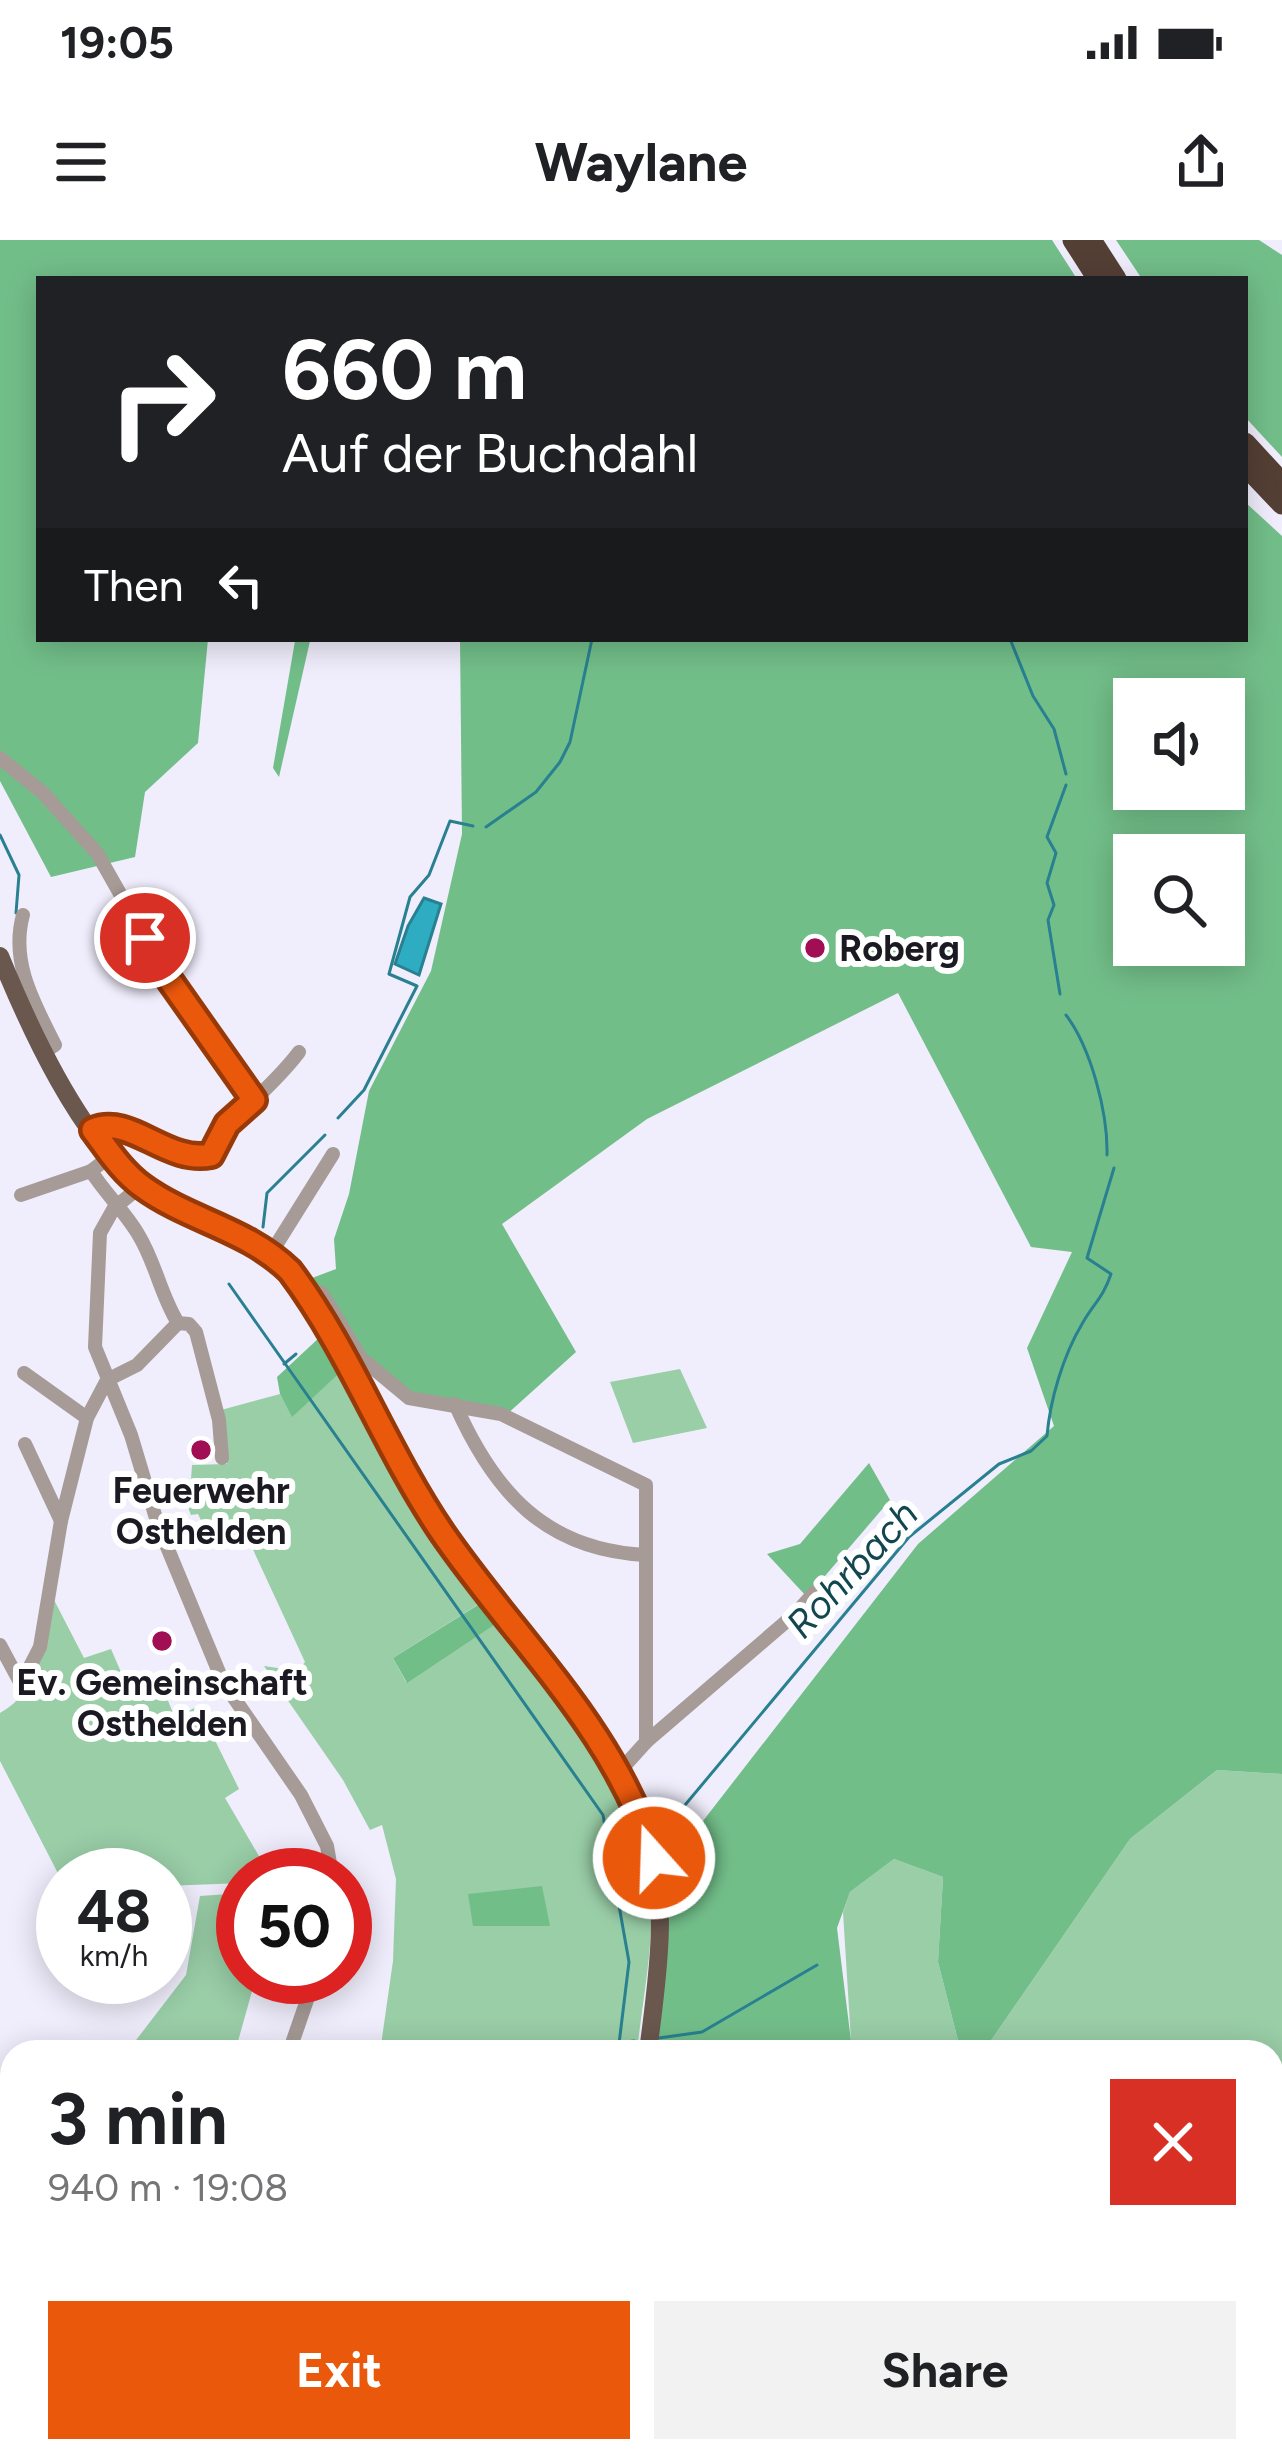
<!DOCTYPE html>
<html lang="en">
<head>
<meta charset="utf-8">
<style>
	body { margin:0; font-family:Figtree,sans-serif; background:#f2f2f2; color:#202124; height:100vh; display:flex; flex-direction:column; font-size:45px; white-space:nowrap }
	* { box-sizing:border-box; margin:0 }
	p { font-size:39px; color:#757577 }
	.icon { flex:none; width:66px; height:66px; fill:none; stroke:currentColor; stroke-width:2; stroke-linecap:round; stroke-linejoin:round }
	.map { position:relative; flex:1; overflow:hidden }
	.details { position:absolute; left:0px; top:1800px; width:1284px; height:423px; display:flex; flex-direction:column; background:#fff; border-radius:36px 36px 0 0; box-shadow:0 6px 30px #0003 }
	.details>* { flex:none }
	.top-card { position:absolute; left:36px; top:36px; width:1212px; height:366px; border-radius:0px; box-shadow:0 6px 30px #0003; background:#202124; color:#fff; overflow:hidden }
	.buttons { position:absolute; left:1113px; top:438px; display:grid; gap:24px }
	.buttons a { display:grid; place-items:center; width:132px; height:132px; border-radius:0px; background:#fff; box-shadow:0 6px 30px #0003; font-size:60px }
	.speed { position:absolute; left:36px; top:1608px; display:flex; gap:24px; font-size:60px; font-weight:700; text-align:center }
	.speed>* { display:grid; place-content:center; width:156px; height:156px; border-radius:50%; background:#fff; box-shadow:0 6px 30px #0003; line-height:1 }
	.speed small { font-size:30px; font-weight:400 }
	.speed .limit { border:18px solid #d22; background:#fff; color:#111 }
	.pin { position:absolute; display:grid; place-items:center; width:102px; height:102px; color:#fff; margin:-51px; border:6px solid #fff; border-radius:50%; box-shadow:0 3px 12px #0007 }
	.me { position:absolute; width:132px; margin:-66px; rotate:340deg; stroke-linejoin:round; filter:drop-shadow(0 0 9px #0008) }
	.turn { display:flex; align-items:center; gap:42px; height:252px; padding:0 48px; font-size:54px }
	.turn .icon { width:156px; height:156px; stroke-width:2.5 }
	.turn b { display:block; font-size:84px; line-height:102px }
	.then { display:flex; align-items:center; height:114px; padding:0 48px; background:#0003; gap:24px; font-size:45px }
	.round { display:grid; place-items:center; flex:none; width:126px; height:126px; border-radius:0px; background:#f2f2f2 }
	.headline { display:flex; align-items:center; justify-content:space-between; height:204px; padding:0 48px }
	h1 { font-size:72px; font-weight:700; line-height:90px }
	.button { display:flex; gap:24px; margin-top:auto; padding:24px 48px }
	.button a { flex:1; height:138px; border-radius:0px; background:#ea580c; color:#fff; font-size:48px; font-weight:700; line-height:138px; text-align:center }
	.button a+a { background:#f2f2f2; color:#202124 }
	.status { display:flex; justify-content:space-between; align-items:center; height:84px; padding:0 60px; background:#fff; direction:ltr }
	.status svg { height:33px; fill:currentColor }
	header { display:flex; justify-content:space-between; align-items:center; height:156px; padding:0 48px; background:#fff; font-size:54px; font-weight:700 }
	.map>svg:first-child { display:block }
</style>
</head>
<body>
<div class="status"><b>19:05</b><svg viewBox="0 0 49 12"><path d="M0 12V9h3v3zM5 12V6h3v6zM10 12V3h3v9zM15 12V0h3v12zM26 1h20v11H26zM47 4h2v5h-2z"/></svg></div>
<header><svg class="icon" aria-label="menu" viewBox="0 0 24 24"><path d="M4 6h16M4 12h16M4 18h16"/></svg>Waylane<svg class="icon" aria-label="share" viewBox="0 0 24 24"><path d="M12 15V3M7 8l5-5 5 5M5 13v7h14v-7"/></svg></header>
<div class="map">
<svg width="1282" height="2222" viewBox="0 0 1282 2222">
	<rect width="100%" height="100%" fill="#f0edfc"/>
	<g fill="#99cea7">
		<path d="M680 1129 707 1188 633 1203 610 1142Z"/>
		<path d="M341 1132 383 1212 482 1362 393 1418 406 1442 499 1381C564 1465 647 1550 651 1663 653 1712 642 1763 637 1812H380L393 1721 396 1639 382 1585 370 1590 343 1540 264 1426 298 1431 305 1422 244 1290 212 1303 198 1274 191 1275 189 1270 192 1225 227 1224 221 1170 280 1154 292 1176Z"/>
		<path d="M53 1358 84 1418 111 1409 130 1453 158 1436 175 1478 198 1466 239 1549 225 1558 270 1635H243V1643L165 1646V1635H63V1643L0 1521V1473C41 1451 45 1399 53 1358Z"/>
		<path d="M1217 1530 1282 1534V2119L1272 2126V1812H983L1130 1599Z"/>
		<path d="M894 1619 943 1637 938 1722 961 1812H847L851 1801 843 1672 850 1652Z"/>
		<path d="M243 1653V1737H256L235 1812H132L130 1808 186 1735 200 1656Z"/>
		<path d="M79 2211H265L275 2222H76Z"/>
	</g>
	<g fill="#72be89" fill-rule="evenodd">
		<path d="M0 0H1052L1077 39H39V399H208L198 503 145 552 135 617 51 637 0 541Z"/>
		<path d="M1116 0H1259L1282 15V217L1245 177V39H1142Z"/>
		<path d="M1245 262 1282 296V1534L1217 1530 1130 1599 983 1812H961L938 1722 943 1637 894 1619 850 1652 837 1688 851 1801 847 1812H653L668 1689V1626L918 1304 1054 1186 1027 1108 1072 1012 1031 1007 898 753 647 879 502 984 576 1112 505 1176 406 1160 355 1119 292 1177 280 1154 277 1137 335 1083 312 1038 336 1029 334 999 349 954 369 851 431 731 462 594 460 399H1245ZM1134 459H1224V549H1134ZM1134 615H1224V705H1134Z"/>
		<path d="M292 399H351L310 401 279 537 273 528 295 401Z"/>
		<path d="M869 1223 890 1260 807 1357 767 1314 800 1304Z"/>
		<path d="M497 1353 512 1373 407 1443 393 1418Z"/>
		<path d="M542 1646 550 1686H473L468 1654Z"/>
		<path d="M514 2211H1145L1151 2222H510Z"/>
	</g>
	<path fill="#2eacc1" stroke="#288091" stroke-width="3" d="M424 658 441 664 419 735 395 724 408 686Z"/>
	<g fill="none" stroke-linecap="round" stroke-linejoin="round">
		<g stroke="#288091" stroke-width="3">
			<path d="M1010 399 1033 456 1054 489 1066 534"/>
			<path d="M486 587 536 552 560 522 570 502 592 399"/>
			<path d="M0 595 19 635 16 673"/>
			<path d="M1060 754 1048 680 1054 665 1047 643 1056 613 1047 597 1066 545"/>
			<path d="M1066 775C1091 808 1108 873 1107 915"/>
			<path d="M338 878 364 850 417 746 389 734 410 657 429 635 450 581 473 586"/>
			<path d="M263 987 267 953 325 895"/>
			<path d="M229 1044 603 1575 629 1722 618 1812"/>
			<path d="M284 1124 296 1114"/>
			<path d="M661 1585 675 1577 909 1297 999 1224 1031 1211 1047 1196C1050 1160 1063 1116 1082 1084 1093 1064 1103 1058 1111 1034L1087 1018 1114 928"/>
			<path d="M610 1601 632 1597"/>
			<path d="M659 1798 702 1792 817 1725"/>
			<path d="M619 1803 634 1801"/>
			<path d="M561 2222 567 2211"/>
			<path d="M596 2222 597 2211"/>
		</g>
		<g stroke="#a69b96" stroke-width="14">
			<path d="M0 518 42 552 97 613 166 735 254 860"/>
			<path d="M23 675C10 722 34 763 55 805L43 813"/>
			<path d="M93 890C130 874 166 923 211 915 235 870 269 852 299 812"/>
			<path d="M91 931C105 953 125 972 138 994 156 1023 160 1054 178 1083L189 1084 196 1092 219 1180 222 1218"/>
			<path d="M141 946 114 968 100 993 95 1107 131 1195 158 1285 223 1442 301 1555 327 1606 332 1635"/>
			<path d="M21 955 91 931 112 915"/>
			<path d="M268 1011 278 1002 333 914"/>
			<path d="M303 1050 322 1053 361 1118 409 1158 501 1174 646 1245V1502"/>
			<path d="M24 1133 87 1178"/>
			<path d="M455 1164C494 1252 545 1310 646 1315"/>
			<path d="M25 1204 61 1281"/>
			<path d="M0 1405 21 1444 40 1407 61 1281 87 1178 107 1140 137 1125 178 1083"/>
			<path d="M619 1532 646 1502 795 1374 815 1352"/>
			<path d="M289 1812 315 1737"/>
			<path d="M271 2211 280 2222"/>
			<path d="M514 2222 519 2211"/>
		</g>
		<g stroke="#6a574e" stroke-width="18">
			<path d="M0 716C29 787 79 898 141 946 187 981 250 986 289 1031 315 1060 331 1099 350 1132 378 1186 406 1239 440 1289 504 1385 607 1481 645 1588 671 1660 657 1738 648 1812"/>
			<path d="M608 2222 609 2211"/>
		</g>
		<g stroke="#543f35" stroke-width="21">
			<path d="M1073 0 1098 39"/>
			<path d="M1091 0 1116 39"/>
			<path d="M1245 203 1282 243"/>
			<path d="M1245 225 1282 264"/>
		</g>
	</g>
	<g fill="none" stroke-linecap="round" stroke-linejoin="round">
		<defs>
			<path id="route" d="M145 698 166 735 254 860 227 884 211 915C166 924 131 874 93 890 108 910 122 932 143 947 190 981 247 989 290 1031 350 1111 385 1208 441 1291 514 1398 617 1491 654 1618"/>
		</defs>
		<use href="#route" stroke="#983908" stroke-width="30"/>
		<use href="#route" stroke="#ea580c" stroke-width="21"/>
	</g>
	<g fill="#a10e54" stroke="#fff" stroke-width="4.5">
		<circle cx="815" cy="708" r="12"/>
		<circle cx="201" cy="1210" r="12"/>
		<circle cx="162" cy="1401" r="12"/>
	</g>
	<g text-anchor="middle" dominant-baseline="central" stroke-width="12" stroke-linejoin="round" paint-order="stroke">
		<g font-size="36" font-weight="bold" fill="#1b1921" stroke="#fff">
			<text x="839" y="708" text-anchor="start">Roberg</text>
			<text x="201" y="1250">Feuerwehr<tspan x="201" dy="41">Osthelden</tspan></text>
			<text x="162" y="1442">Ev. Gemeinschaft<tspan x="162" dy="41">Osthelden</tspan></text>
		</g>
		<g font-size="39" font-style="italic" fill="#134750" stroke="#fff">
			<text transform="translate(852 1329) rotate(-47)">Rohrbach</text>
		</g>
	</g>
</svg>
<div class="buttons">
<a><svg class="icon" aria-label="sound" viewBox="0 0 24 24"><path d="M4 9h4l5-4v14l-5-4H4zM17 9q2 3 0 6"/></svg></a>
<a><svg class="icon" aria-label="search" viewBox="0 0 24 24"><circle cx="10" cy="10" r="6"/><path d="M15 15l6 6"/></svg></a>
</div>
<div class="speed"><div>48<small>km/h</small></div><div class="limit">50</div></div>
<div class="pin" style="left:145px;top:698px;background:#d93025"><svg class="icon" aria-label="arrive" viewBox="0 0 24 24"><path d="M6 21V4h12l-3 4 3 4H6"/></svg></div>
<svg class="me" style="left:654px;top:1618px" viewBox="-20 -20 40 40"><circle r="17" fill="#ea580c" stroke="#fff" stroke-width="3"/><path d="M0-11L8 9 0 5-8 9z" fill="#fff"/></svg>
<div class="top-card">
<div class="turn"><svg class="icon" aria-label="right" viewBox="0 0 24 24"><path d="M7 20v-9h11M14 6l5 5-5 5"/></svg><div><b>660 m</b>Auf der Buchdahl</div></div>
<div class="then">Then<svg class="icon" aria-label="left" viewBox="0 0 24 24"><path d="M17 20v-9H6M10 6l-5 5 5 5"/></svg></div>
</div>
<section class="details">
<div class="headline"><div><h1>3 min</h1><p>940 m · 19:08</p></div><a class="round" style="background:#d93025;color:#fff"><svg class="icon" aria-label="close" viewBox="0 0 24 24"><path d="M6 6l12 12M18 6L6 18"/></svg></a></div>
<div class="button"><a>Exit</a><a>Share</a></div>
</section>
</div>
</body>
</html>
